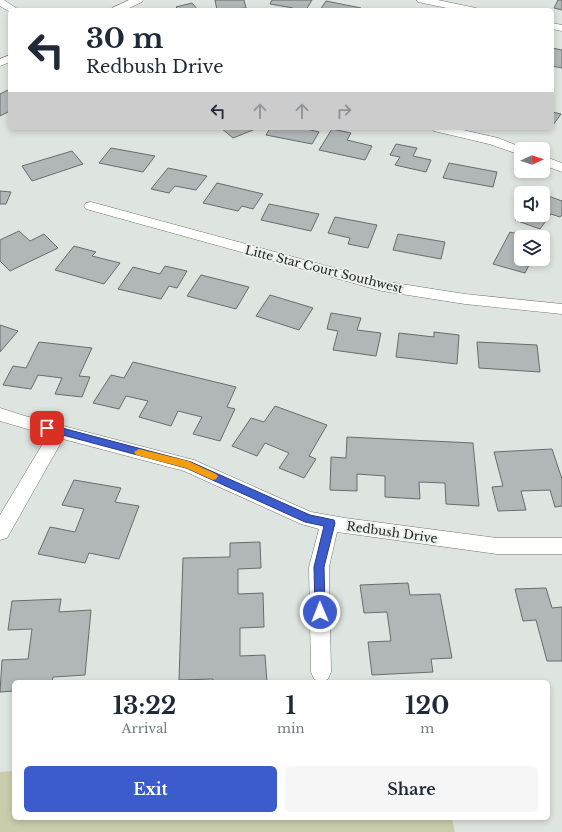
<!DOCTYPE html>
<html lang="en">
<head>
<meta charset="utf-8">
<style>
	body { margin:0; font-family:"Libre Baskerville",serif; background:#f6f6f7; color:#1f2937; height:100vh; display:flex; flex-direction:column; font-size:15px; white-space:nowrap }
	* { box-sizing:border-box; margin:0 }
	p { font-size:13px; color:#747a83 }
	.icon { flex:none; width:22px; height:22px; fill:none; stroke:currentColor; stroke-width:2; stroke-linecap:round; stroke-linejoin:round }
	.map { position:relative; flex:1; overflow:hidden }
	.side { position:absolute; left:12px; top:680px; width:538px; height:140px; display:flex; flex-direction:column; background:#fff; border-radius:6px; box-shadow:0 2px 6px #0003 }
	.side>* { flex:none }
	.banner { position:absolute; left:8px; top:8px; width:546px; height:122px; border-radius:6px; box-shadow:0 2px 6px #0003; background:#fff; color:#1f2937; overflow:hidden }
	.needle { width:26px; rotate:87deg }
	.buttons { position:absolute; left:514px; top:142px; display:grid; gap:8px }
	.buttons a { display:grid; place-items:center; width:36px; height:36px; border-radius:6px; background:#fff; box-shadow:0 2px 6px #0003; font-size:20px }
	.pin { position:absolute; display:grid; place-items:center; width:34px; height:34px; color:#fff; margin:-17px; border-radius:8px; box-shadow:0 2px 6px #0006 }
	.me { position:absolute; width:44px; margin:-22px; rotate:359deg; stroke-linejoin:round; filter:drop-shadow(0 0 3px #0008) }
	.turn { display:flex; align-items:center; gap:14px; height:84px; padding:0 12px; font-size:18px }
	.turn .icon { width:52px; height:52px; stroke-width:2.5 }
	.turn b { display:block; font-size:28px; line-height:34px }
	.lanes { display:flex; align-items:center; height:38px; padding:0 12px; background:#0003; justify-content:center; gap:20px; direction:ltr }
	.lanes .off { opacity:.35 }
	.eta { display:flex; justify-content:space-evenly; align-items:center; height:68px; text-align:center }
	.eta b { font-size:24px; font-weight:700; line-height:28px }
	.button { display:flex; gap:8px; margin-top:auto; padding:8px 12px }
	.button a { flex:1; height:46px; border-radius:6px; background:#3c5cce; color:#fff; font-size:16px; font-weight:700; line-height:46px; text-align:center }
	.button a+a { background:#f6f6f7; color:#1f2937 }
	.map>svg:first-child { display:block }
</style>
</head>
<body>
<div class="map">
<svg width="562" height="832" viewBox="0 0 562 832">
	<rect width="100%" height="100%" fill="#dee4e0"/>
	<path fill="#cacdab" d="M14 771V818H452L455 832H0V772Z"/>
	<g fill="#b1b7b6" stroke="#676d6c">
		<path d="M215 0H244L246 8 217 10Z"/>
		<path d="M272 0H312L306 10H291L293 8 270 4Z"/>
		<path d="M558 0H562V10L554 8Z"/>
		<path d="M326 1 361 8 359 10H320Z"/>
		<path d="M192 3 198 10H179L176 7Z"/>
		<path d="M552 48 562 50V68L552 66Z"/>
		<path d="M10 89V111L0 116V94Z"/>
		<path d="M552 112 561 114 553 125H552Z"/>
		<path d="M221 128H258L233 138Z"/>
		<path d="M270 128H302L319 132 312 144 266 135Z"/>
		<path d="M332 129 351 133 347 140 372 146 365 160 319 150Z"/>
		<path d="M396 144 417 148 413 156 431 160 426 172 395 165 400 157 390 155Z"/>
		<path d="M111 148 155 156 143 172 99 163Z"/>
		<path d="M72 151 83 164 32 181 22 166Z"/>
		<path d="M449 163 497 172 493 187 443 178Z"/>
		<path d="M168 168 207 176 196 190 175 186 169 193 151 189Z"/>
		<path d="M217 183 263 194 253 209 242 206 238 211 203 203Z"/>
		<path d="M0 191 11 192 6 204H0Z"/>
		<path d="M543 194 562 201V215L560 217 551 214 540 229 515 220 521 212V215H543Z"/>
		<path d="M269 204 319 214 311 231 261 220Z"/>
		<path d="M335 217 377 225 368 248 348 244 350 238 328 233Z"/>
		<path d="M19 231 30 241 44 234 58 248 10 271 0 261V240Z"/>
		<path d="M510 232 529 237H521V259H532L525 273 493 264Z"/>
		<path d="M398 234 445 242 441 259 393 250Z"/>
		<path d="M74 246 96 252 92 256 120 263 104 284 55 270Z"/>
		<path d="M165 266 187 271 177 288 169 286 161 299 118 289 133 267 160 274Z"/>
		<path d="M201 275 249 287 236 309 187 296Z"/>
		<path d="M270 295 313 308 299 330 256 316Z"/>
		<path d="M331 313 361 318 357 330 381 333 376 356 333 350 338 331 327 329Z"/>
		<path d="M0 325 18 331 0 352Z"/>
		<path d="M434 332 459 335 457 364 396 357 399 333 434 337Z"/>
		<path d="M39 342 92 348 79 376 90 377 82 397 55 394 62 378 38 375 31 389 3 385 13 366 26 368Z"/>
		<path d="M477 342 537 345 540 372 479 368Z"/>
		<path d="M133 362 236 387 227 407 235 409 220 441 193 434 202 417 178 411 171 426 139 417 148 401 126 396 119 409 93 403 111 375 124 378Z"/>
		<path d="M275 406 327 425 309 456 316 459 304 478 279 468 289 453 265 443 257 456 232 446 251 418 264 422Z"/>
		<path d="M347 437 473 443 479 506 446 504 445 483 419 482 420 499 385 497V476L357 474V491L330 490 331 457 346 458Z"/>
		<path d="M552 449 562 479V506L555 507 550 490 521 491 526 510 498 511 492 487 503 486 494 452Z"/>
		<path d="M74 480 121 488 115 502 139 506 119 559 89 553 85 563 38 554 50 527 75 532 84 509 62 505Z"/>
		<path d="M260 542 261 568 238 569V594L263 593 264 627 240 628V656L265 655 267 682H213V679L179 680 183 558 230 557V543Z"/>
		<path d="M408 583 410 595 440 594 452 658 431 659 433 672 372 675 368 642 391 641 387 612 364 613 360 585Z"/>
		<path d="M546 588 552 608 562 607V661H547L536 620 523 621 515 589Z"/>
		<path d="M61 599 59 612 91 610 85 675 53 677 52 682H14V691L0 692 2 660 28 659 32 629 8 630 12 601Z"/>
	</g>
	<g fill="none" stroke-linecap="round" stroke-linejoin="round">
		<defs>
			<g id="street">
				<path d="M0 0H4L19 10H10V12L0 6Z"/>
				<path d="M129 0H143L142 2 125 10H111L112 8Z"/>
				<path d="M417 0H438L476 8 477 10H456L418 2Z"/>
				<path d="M552 23 562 25V31L552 29Z"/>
				<path d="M10 55V62L0 66V59Z"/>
				<path d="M432 128H454L498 138 526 149H521V155L489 144 434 131Z"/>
				<path d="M543 156 562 163V172L543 165Z"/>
				<path d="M91 202 382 281 465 294 562 304V314L465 304 382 291 86 209 84 206 86 203Z"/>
				<path d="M0 408 25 416 194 460 311 512 345 518 497 538H562V554H497L337 532 329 567 331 672 328 679 321 682 314 679 311 672 309 567 319 529 301 524 184 471 63 439 7 538 0 540V515L48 435 0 421Z"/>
			</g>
		</defs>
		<use href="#street" stroke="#707571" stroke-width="1"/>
		<use href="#street" fill="#fff" fill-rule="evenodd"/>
	</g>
	<path fill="#3c5cce" stroke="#273c86" d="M47 424 191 462 310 515 334 520 335 523 324 567 325 612 324 615 320 617 316 615 315 612 314 567 324 526 305 522 186 468 44 430 43 428Z"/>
	<path fill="#f59e0b" d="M139 449 188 461 216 474 218 476 216 479 213 480 186 468 136 455 134 452Z"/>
	<g text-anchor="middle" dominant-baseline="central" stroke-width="4" stroke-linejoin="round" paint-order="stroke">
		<g font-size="12" fill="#242624" stroke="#ebf1ed">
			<text transform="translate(324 269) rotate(14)">Litte Star Court Southwest</text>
			<text transform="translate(392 532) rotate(8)">Redbush Drive</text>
		</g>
	</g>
</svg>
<div class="buttons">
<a><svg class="needle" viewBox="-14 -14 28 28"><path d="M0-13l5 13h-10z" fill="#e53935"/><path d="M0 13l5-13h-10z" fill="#747a83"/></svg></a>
<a><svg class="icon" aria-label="sound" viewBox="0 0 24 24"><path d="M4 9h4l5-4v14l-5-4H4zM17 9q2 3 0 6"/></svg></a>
<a><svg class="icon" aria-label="layers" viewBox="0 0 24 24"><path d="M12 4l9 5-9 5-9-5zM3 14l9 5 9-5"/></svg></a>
</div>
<div class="pin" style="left:47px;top:428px;background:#d93025"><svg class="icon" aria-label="arrive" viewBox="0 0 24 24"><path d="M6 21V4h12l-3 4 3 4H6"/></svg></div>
<svg class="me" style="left:320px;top:612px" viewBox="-20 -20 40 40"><circle r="17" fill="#3c5cce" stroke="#fff" stroke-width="3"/><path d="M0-11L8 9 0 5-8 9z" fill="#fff"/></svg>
<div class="banner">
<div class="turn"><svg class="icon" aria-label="left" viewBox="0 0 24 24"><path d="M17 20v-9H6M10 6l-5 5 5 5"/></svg><div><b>30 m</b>Redbush Drive</div></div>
<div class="lanes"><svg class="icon" aria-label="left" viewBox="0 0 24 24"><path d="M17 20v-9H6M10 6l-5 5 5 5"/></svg><svg class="icon off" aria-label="ahead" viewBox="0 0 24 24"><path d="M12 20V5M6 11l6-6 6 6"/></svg><svg class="icon off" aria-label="ahead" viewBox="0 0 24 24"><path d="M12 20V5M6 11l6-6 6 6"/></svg><svg class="icon off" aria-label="right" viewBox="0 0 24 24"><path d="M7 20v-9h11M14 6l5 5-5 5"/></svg></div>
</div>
<section class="side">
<div class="eta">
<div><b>13:22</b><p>Arrival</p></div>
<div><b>1</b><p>min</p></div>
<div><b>120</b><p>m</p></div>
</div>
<div class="button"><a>Exit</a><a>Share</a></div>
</section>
</div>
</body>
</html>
